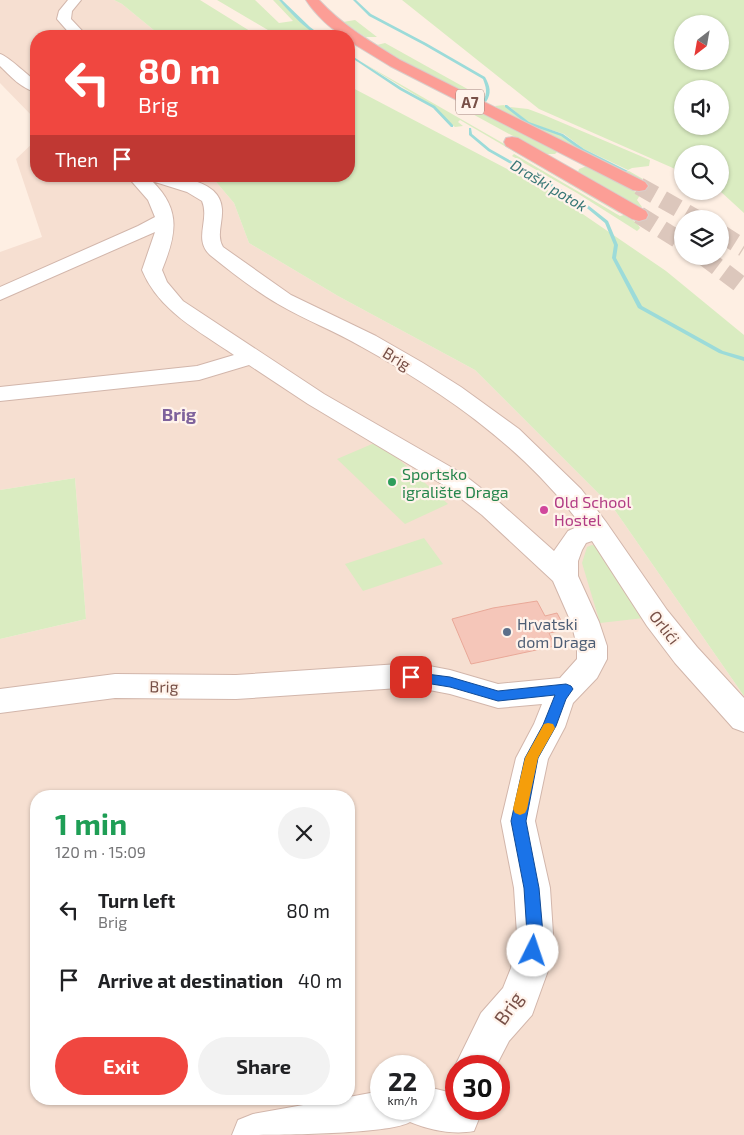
<!DOCTYPE html>
<html lang="en">
<head>
<meta charset="utf-8">
<style>
	body { margin:0; font-family:"Exo 2",sans-serif; background:#f2f2f2; color:#202124; height:100vh; display:flex; flex-direction:column; font-size:19px; white-space:nowrap }
	* { box-sizing:border-box; margin:0 }
	p { font-size:16px; color:#757577 }
	.icon { flex:none; width:28px; height:28px; fill:none; stroke:currentColor; stroke-width:2; stroke-linecap:round; stroke-linejoin:round }
	.map { position:relative; flex:1; overflow:hidden }
	.side { position:absolute; left:30px; top:790px; width:325px; height:315px; display:flex; flex-direction:column; background:#fff; border-radius:20px; box-shadow:0 1px 4px #0004 }
	.side>* { flex:none }
	.hud { position:absolute; left:30px; top:30px; width:325px; height:152px; border-radius:20px; box-shadow:0 1px 4px #0004; background:#f04740; color:#fff; overflow:hidden }
	.needle { width:32px; rotate:211deg }
	.fabs { position:absolute; left:674px; top:15px; display:grid; gap:10px }
	.fabs a { display:grid; place-items:center; width:55px; height:55px; border-radius:50%; background:#fff; box-shadow:0 1px 4px #0004; font-size:25px }
	.speed { position:absolute; left:370px; top:1055px; display:flex; gap:10px; font-size:25px; font-weight:700; text-align:center }
	.speed>* { display:grid; place-content:center; width:65px; height:65px; border-radius:50%; background:#fff; box-shadow:0 1px 4px #0004; line-height:1 }
	.speed small { font-size:12px; font-weight:400 }
	.speed .limit { border:8px solid #d22; background:#fff; color:#111 }
	.pin { position:absolute; display:grid; place-items:center; width:42px; height:42px; color:#fff; margin:-21px; border-radius:10px; box-shadow:0 2px 8px #0006 }
	.me { position:absolute; width:55px; margin:-28px; rotate:4deg; stroke-linejoin:round; filter:drop-shadow(0 0 4px #0008) }
	.turn { display:flex; align-items:center; gap:18px; height:105px; padding:0 25px; font-size:22px }
	.turn .icon { width:65px; height:65px; stroke-width:2.5 }
	.turn b { display:block; font-size:35px; line-height:42px }
	.then { display:flex; align-items:center; height:48px; padding:0 25px; background:#0003; gap:10px; font-size:19px }
	.round { display:grid; place-items:center; flex:none; width:52px; height:52px; border-radius:26px; background:#f2f2f2 }
	.headline { display:flex; align-items:center; justify-content:space-between; height:85px; padding:0 25px }
	h1 { font-size:30px; font-weight:700; line-height:38px; color:#1e9e55 }
	.cta { display:flex; gap:10px; margin-top:auto; padding:10px 25px }
	.cta a { flex:1; height:58px; border-radius:30px; background:#f04740; color:#fff; font-size:20px; font-weight:700; line-height:58px; text-align:center }
	.cta a+a { background:#f2f2f2; color:#202124 }
	ul { padding:0; list-style:none }
	li { display:flex; align-items:center; gap:15px; height:70px; padding:0 25px }
	li div { flex:1 }
	li b { display:block; font-size:19px }
	li em { font-style:normal }
	.map>svg:first-child { display:block }
</style>
</head>
<body>
<div class="map">
<svg width="744" height="1135" viewBox="0 0 744 1135">
	<rect width="100%" height="100%" fill="#feefe3"/>
	<g fill="#f6dfd1" fill-rule="evenodd">
		<path d="M0 0H114L122 4 161 36H36V120L0 83Z"/>
		<path d="M36 140V176H211L234 203 249 243 338 296 475 370 614 509 744 696V1135H0V639L86 619 75 478 0 490V252L42 237 16 159ZM36 796H349V1099H36ZM381 1066H424V1109H381ZM456 1066H499V1109H456Z"/>
	</g>
	<g fill="#daecc1" fill-rule="evenodd">
		<path d="M114 0H200L258 36H161L122 4Z"/>
		<path d="M217 0H255L279 23 293 21 273 0H279L308 28 320 36H278Z"/>
		<path d="M402 0H744V213L720 191V154H682V172L539 109ZM682 24H720V61H682ZM682 89H720V126H682Z"/>
		<path d="M355 20 377 37H366L377 45 385 43 480 96 478 98 467 95 403 62 343 22Z"/>
		<path d="M358 60 623 212 619 213 460 120 458 122 463 126 455 127 445 120 435 107Z"/>
		<path d="M349 86 549 191 666 271 744 335V696L614 509 475 370 338 296 249 243 234 203 211 176H349Z"/>
		<path d="M460 102 558 151 555 154H546L456 105Z"/>
		<path d="M504 105 527 123 561 135 581 150 625 172 629 171 643 179 639 180 500 110 495 106Z"/>
		<path d="M510 107 528 109 544 115 650 160 649 166 632 168 628 170 584 149 564 134 529 123Z"/>
		<path d="M514 154 620 216 624 215 637 223 640 228 637 231 577 193 512 156Z"/>
		<path d="M587 166 625 185 640 195 637 200 642 207 640 208 578 172 579 169Z"/>
		<path d="M379 441 448 504 405 524 337 459Z"/>
		<path d="M75 478 86 619 0 639V490Z"/>
		<path d="M424 538 443 564 363 591 345 564Z"/>
		<path d="M592 545 598 546 644 618 600 623 582 563 587 547Z"/>
	</g>
	<g fill="none" stroke-linecap="round" stroke-linejoin="round">
		<g fill="#9cdbd9" fill-rule="evenodd">
			<path d="M279 0H282L310 27 322 36C310 35 288 10 279 0Z"/>
			<path d="M353 0H356L371 14 426 43 485 77C490 86 492 93 486 102L483 101C488 93 486 87 483 79L424 45 369 16Z"/>
			<path d="M349 54 402 88 435 106 453 125V127H451L433 108 400 90 349 56Z"/>
			<path d="M505 105H507L529 122 563 134 584 149 628 171 625 172 582 151 561 136 527 124 505 107Z"/>
			<path d="M469 128H471L472 134 490 149 584 202 608 221 618 245 616 258 642 306 723 351 744 357V361L719 353 638 308 612 258 614 245 605 223 582 204 488 151 469 135Z"/>
		</g>
	</g>
	<path fill="#f5c6b9" stroke="#e9a898" d="M537 601 545 616 557 613 566 630 549 633 555 646 471 664 452 619 493 608Z"/>
	<g fill="none" stroke-linecap="round" stroke-linejoin="round">
		<g stroke="#dcc7bc" stroke-width="18" stroke-dasharray="18 9" stroke-linecap="butt">
			<path d="M639 186 697 219"/>
			<path d="M639 215 682 242"/>
			<path d="M720 233 744 248"/>
			<path d="M703 256 744 287"/>
		</g>
		<defs>
			<g id="minor">
				<path d="M68 0H81L72 11 71 19 87 36H72L57 19 59 11Z"/>
				<path d="M0 54C8 56 27 75 36 81V92C22 89 10 76 0 66Z"/>
				<path d="M127 176C153 176 220 172 222 209 223 222 216 236 223 247L291 295 376 336 423 363 461 387 519 429 581 489 606 522 667 610 697 647 744 698V732L733 728 675 663 647 626 592 541 586 543 582 550 578 561V576L599 622 607 646V659L597 678 573 703 565 727 548 759 535 821 550 888 553 934 549 968 532 1015 509 1041 496 1066H456V1069L455 1066 481 1013 503 988 511 968 517 934 514 888 501 821 516 758 534 724 542 704 498 708 450 694 424 689 399 688 236 699 115 698 0 713V689L115 674 236 675 399 664 424 665 450 670 498 684 560 678 577 659V646L571 622 553 581 482 515 445 486 308 404 249 365 199 380 0 401V387L197 366 234 355C199 331 159 311 142 270L155 232 0 300V287L138 226 155 217 148 200ZM152 181 187 192 202 201C210 220 193 239 210 255 231 272 254 290 278 304 305 320 335 331 362 347 445 393 524 448 581 525L568 531 554 551 500 503 463 474 324 394 183 301 167 282 162 270C176 235 182 210 152 181Z"/>
				<path d="M424 1086 456 1094V1109H477L480 1116 474 1131C453 1135 430 1130 410 1122 389 1135 266 1135 232 1135L238 1120 253 1114 337 1099H349V1097L381 1091V1109H424Z"/>
			</g>
			<g id="highway">
				<path d="M306 0H319C342 25 371 42 400 60L645 182 648 186 645 190 639 191 633 190 390 66 354 44 349 40V36C335 36 313 11 306 0Z"/>
				<path d="M512 137 518 138 646 211 648 215 646 219 639 221 632 219 506 146 504 142 506 138Z"/>
			</g>
		</defs>
		<use href="#minor" stroke="#d2b6ab" stroke-width="2"/>
		<use href="#highway" stroke="#d9cecb" stroke-width="2"/>
		<use href="#minor" fill="#fff" fill-rule="evenodd"/>
		<use href="#highway" fill="#fc9e96" fill-rule="evenodd"/>
	</g>
	<path fill="#1a73e8" stroke="#114b97" d="M411 672 450 677 498 691 566 684 571 686 573 689 566 699 556 726 538 758 526 821 539 888 543 934 538 956 533 958 527 956 525 951 527 934 524 888 511 821 525 758 543 725 555 695 498 701 450 687 407 680 405 677 407 673Z"/>
	<path fill="#f59e0b" d="M548 723 553 724 555 728 538 758 527 809 525 813 520 815 515 813 513 809 525 758 544 724Z"/>
	<circle fill="#2e9e5b" stroke="#fff3eb" stroke-width="2" cx="392" cy="482" r="5"/>
	<circle fill="#d1479c" stroke="#fff3eb" stroke-width="2" cx="544" cy="510" r="5"/>
	<circle fill="#5c6f8a" stroke="#fff3eb" stroke-width="2" cx="507" cy="632" r="5"/>
	<g text-anchor="middle" dominant-baseline="central" stroke-width="4.5" stroke-linejoin="round" paint-order="stroke">
		<rect fill="#fff3eb" stroke="#a08178" stroke-width="1" x="456" y="89.5" width="28" height="25" rx="4"/>
		<g font-size="15" font-weight="bold" fill="#785047">
			<text x="470" y="102">A7</text>
		</g>
		<g font-size="15" font-style="italic" fill="#377776" stroke="#fff3eb">
			<text transform="translate(549 185) rotate(31)">Draški potok</text>
		</g>
		<g font-size="16" fill="#785047" stroke="#fff3eb">
			<text transform="translate(397 358) rotate(31)">Brig</text>
			<text transform="translate(665 627) rotate(52)">Orlići</text>
			<text transform="translate(164 686) rotate(1)">Brig</text>
		</g>
		<g font-size="16" fill="#27864d" stroke="#fff3eb" text-anchor="start">
			<text x="402" y="473">Sportsko<tspan x="402" dy="18">igralište Draga</tspan></text>
		</g>
		<g font-size="16" fill="#b23c85" stroke="#fff3eb" text-anchor="start">
			<text x="554" y="501">Old School<tspan x="554" dy="18">Hostel</tspan></text>
		</g>
		<g font-size="16" fill="#4e5e75" stroke="#fff3eb" text-anchor="start">
			<text x="517" y="623">Hrvatski<tspan x="517" dy="18">dom Draga</tspan></text>
		</g>
		<g font-size="18" font-weight="bold" fill="#7e629c" stroke="#fff3eb">
			<text x="179" y="414">Brig</text>
		</g>
		<g font-size="19" fill="#785047" stroke="#fff3eb">
			<text transform="translate(508 1008) rotate(-55)">Brig</text>
		</g>
	</g>
</svg>
<div class="fabs">
<a><svg class="needle" viewBox="-14 -14 28 28"><path d="M0-13l5 13h-10z" fill="#e53935"/><path d="M0 13l5-13h-10z" fill="#757577"/></svg></a>
<a><svg class="icon" aria-label="sound" viewBox="0 0 24 24"><path d="M4 9h4l5-4v14l-5-4H4zM17 9q2 3 0 6"/></svg></a>
<a><svg class="icon" aria-label="search" viewBox="0 0 24 24"><circle cx="10" cy="10" r="6"/><path d="M15 15l6 6"/></svg></a>
<a><svg class="icon" aria-label="layers" viewBox="0 0 24 24"><path d="M12 4l9 5-9 5-9-5zM3 14l9 5 9-5"/></svg></a>
</div>
<div class="speed"><div>22<small>km/h</small></div><div class="limit">30</div></div>
<div class="pin" style="left:411px;top:677px;background:#d93025"><svg class="icon" aria-label="arrive" viewBox="0 0 24 24"><path d="M6 21V4h12l-3 4 3 4H6"/></svg></div>
<svg class="me" style="left:533px;top:951px" viewBox="-20 -20 40 40"><circle r="19" fill="#fff"/><path d="M0-13L10 11 0 6-10 11z" fill="#1a73e8"/></svg>
<div class="hud">
<div class="turn"><svg class="icon" aria-label="left" viewBox="0 0 24 24"><path d="M17 20v-9H6M10 6l-5 5 5 5"/></svg><div><b>80 m</b>Brig</div></div>
<div class="then">Then<svg class="icon" aria-label="arrive" viewBox="0 0 24 24"><path d="M6 21V4h12l-3 4 3 4H6"/></svg></div>
</div>
<section class="side">
<div class="headline"><div><h1>1 min</h1><p>120 m · 15:09</p></div><a class="round"><svg class="icon" aria-label="close" viewBox="0 0 24 24"><path d="M6 6l12 12M18 6L6 18"/></svg></a></div>
<ul>
<li><svg class="icon" aria-label="left" viewBox="0 0 24 24"><path d="M17 20v-9H6M10 6l-5 5 5 5"/></svg><div><b>Turn left</b><p>Brig</p></div><em>80 m</em></li>
<li><svg class="icon" aria-label="arrive" viewBox="0 0 24 24"><path d="M6 21V4h12l-3 4 3 4H6"/></svg><div><b>Arrive at destination</b></div><em>40 m</em></li>
</ul>
<div class="cta"><a>Exit</a><a>Share</a></div>
</section>
</div>
</body>
</html>
